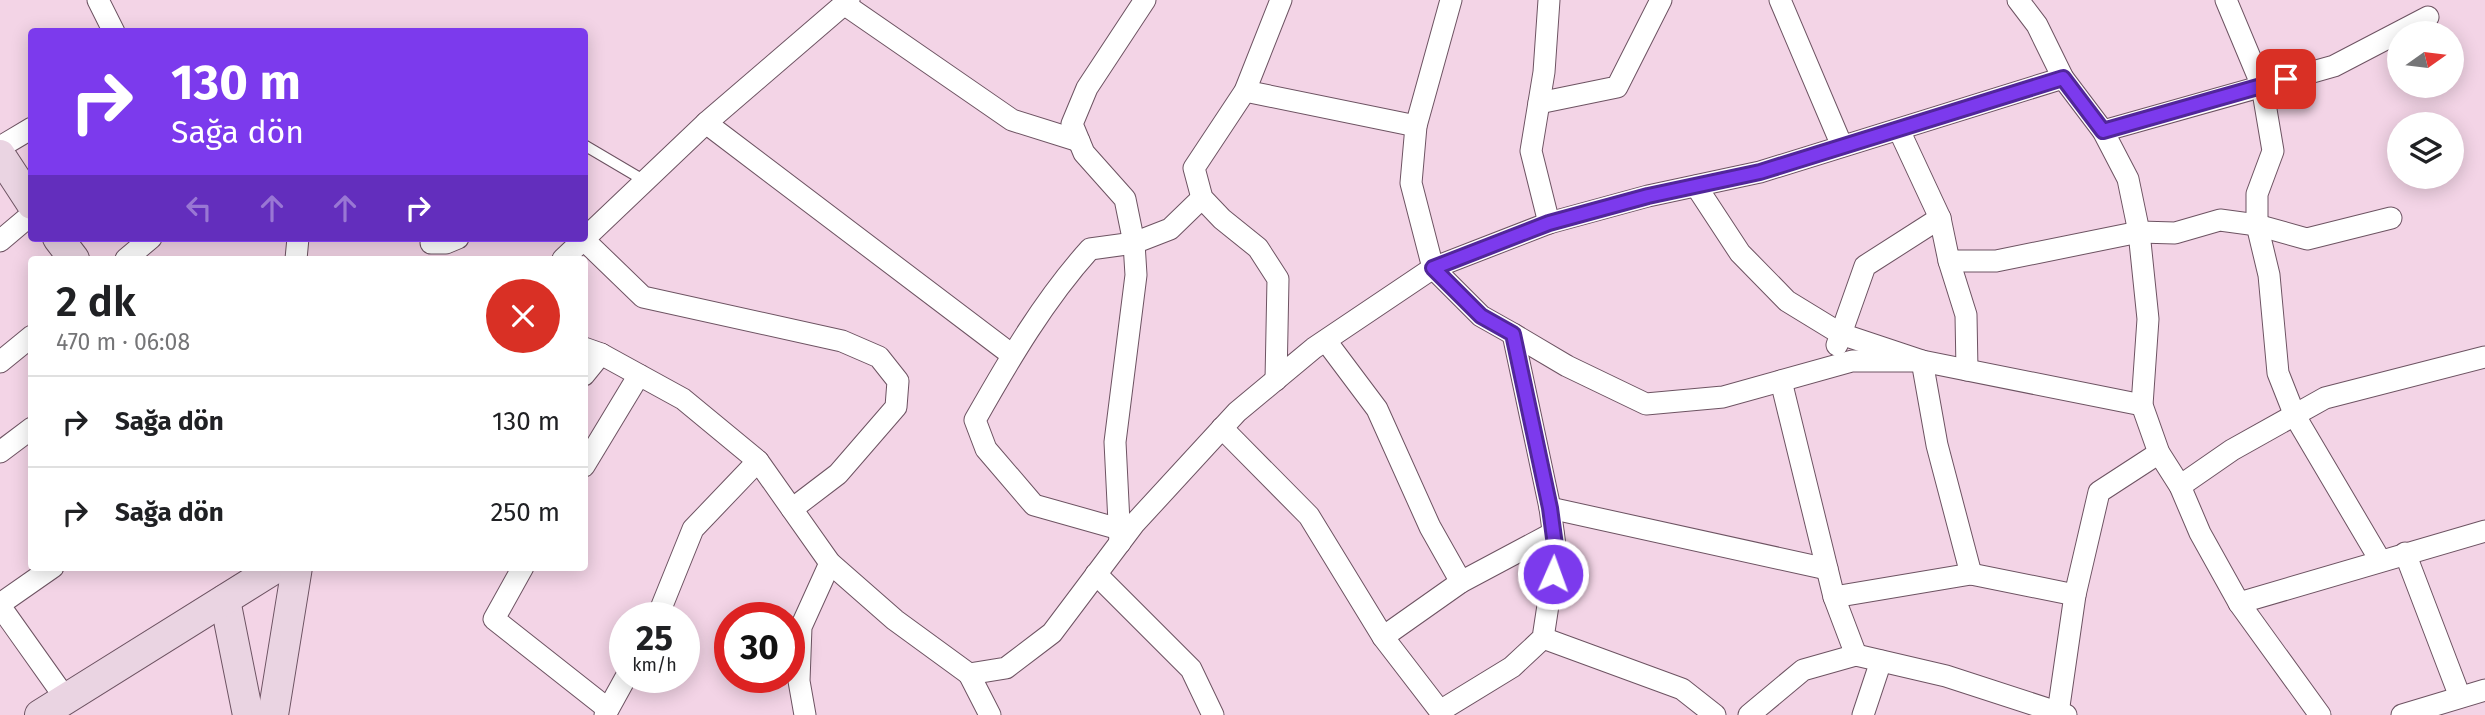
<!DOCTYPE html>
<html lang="tr">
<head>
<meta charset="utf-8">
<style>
	body { margin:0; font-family:"Fira Sans",sans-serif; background:#f6f6f6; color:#202124; height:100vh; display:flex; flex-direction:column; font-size:26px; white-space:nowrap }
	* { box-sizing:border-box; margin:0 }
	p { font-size:23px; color:#757577 }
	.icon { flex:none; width:38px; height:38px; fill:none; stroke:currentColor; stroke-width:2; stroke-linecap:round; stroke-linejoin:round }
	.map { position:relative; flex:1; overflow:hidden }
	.side { position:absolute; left:28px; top:256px; width:560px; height:315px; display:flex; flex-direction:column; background:#fff; border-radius:7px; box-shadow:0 4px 18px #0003 }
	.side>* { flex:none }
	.banner { position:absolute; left:28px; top:28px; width:560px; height:214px; border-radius:7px; box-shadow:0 4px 18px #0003; background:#7c3aed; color:#fff; overflow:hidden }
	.needle { width:46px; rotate:76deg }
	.tools { position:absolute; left:2387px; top:21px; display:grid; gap:14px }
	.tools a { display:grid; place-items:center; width:77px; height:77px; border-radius:50%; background:#fff; box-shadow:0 4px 18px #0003; font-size:35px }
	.speed { position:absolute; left:609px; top:602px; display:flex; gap:14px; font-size:35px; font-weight:700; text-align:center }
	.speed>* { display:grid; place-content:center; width:91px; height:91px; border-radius:50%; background:#fff; box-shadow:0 4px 18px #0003; line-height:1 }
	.speed small { font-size:18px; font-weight:400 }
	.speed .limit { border:10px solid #d22; background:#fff; color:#111 }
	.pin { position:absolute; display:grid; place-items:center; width:60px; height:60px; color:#fff; margin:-30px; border-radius:14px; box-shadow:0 4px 10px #0006 }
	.me { position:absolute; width:77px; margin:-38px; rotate:2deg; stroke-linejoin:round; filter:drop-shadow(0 0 5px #0008) }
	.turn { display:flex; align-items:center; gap:24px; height:147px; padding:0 28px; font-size:32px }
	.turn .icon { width:91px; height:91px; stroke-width:2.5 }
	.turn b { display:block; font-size:49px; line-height:60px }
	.lanes { display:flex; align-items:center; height:66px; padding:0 28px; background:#0003; justify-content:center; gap:35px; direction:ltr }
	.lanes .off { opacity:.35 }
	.round { display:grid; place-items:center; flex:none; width:74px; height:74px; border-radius:37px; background:#f6f6f6 }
	.head { display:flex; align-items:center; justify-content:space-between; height:119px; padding:0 28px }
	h1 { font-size:42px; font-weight:600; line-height:52px }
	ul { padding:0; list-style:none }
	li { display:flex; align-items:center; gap:21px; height:91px; padding:0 28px; border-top:2px solid #e0e0e0 }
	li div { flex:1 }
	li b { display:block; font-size:26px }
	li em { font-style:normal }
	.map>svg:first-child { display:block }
</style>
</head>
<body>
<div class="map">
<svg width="2485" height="715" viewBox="0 0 2485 715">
	<rect width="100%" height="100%" fill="#f3d4e6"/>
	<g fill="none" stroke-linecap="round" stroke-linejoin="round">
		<defs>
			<path id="lane" d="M584 145 645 181"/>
			<g id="street">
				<path d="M98 0 114 32"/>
				<path d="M1451 0 1416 126 1411 183 1433 268 1481 316 1513 334 1567 366 1646 404 1723 397 1852 361H1922L2142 405"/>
				<path d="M1780 0 1842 146"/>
				<path d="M2018 0 2037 25 2063 78 2103 131 2128 179 2139 232 2148 319 2142 405 2159 453 2180 486 2200 533 2239 603 2320 715"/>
				<path d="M2226 0 2262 86 2273 151 2257 194V225L2269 275 2278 373 2295 416 2380 560"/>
				<path d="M844 4 1012 120 1079 141"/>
				<path d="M1245 91 1416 126"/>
				<path d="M1539 103 1617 87 1661 0"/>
				<path d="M706 123 1012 355"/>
				<path d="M1899 130 1940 218 1949 261 1966 315 1967 370"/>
				<path d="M2103 131 2334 66 2428 17"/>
				<path d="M0 147 32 128"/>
				<path d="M1696 186 1740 253 1787 301 1841 334 1922 361 1937 445 1971 574"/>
				<path d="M1549 223 1531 151 1544 72 1549 0"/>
				<path d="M583 239 643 297 842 341 879 357 898 381 896 407 838 474 792 509"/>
				<path d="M0 241 32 214"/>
				<path d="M431 243H446L458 238"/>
				<path d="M126 259 151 238"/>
				<path d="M296 259 298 238"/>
				<path d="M563 259 706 123 849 0"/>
				<path d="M1949 261H1996L2139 232 2175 233 2220 220 2257 225 2307 239 2391 218"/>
				<path d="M1326 341 1377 409 1430 527 1461 582"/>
				<path d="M1837 345 1865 266 1940 218"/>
				<path d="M584 348 601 354 683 399 758 461 830 563 895 620 969 674 1006 668 1052 633 1134 524 1237 412 1314 348 1433 268 1549 223 1648 196 1760 172 2063 78"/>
				<path d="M0 362 32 336"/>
				<path d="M584 375 601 354"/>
				<path d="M1276 380 1278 279 1258 248 1222 219 1202 198 1194 168 1245 91 1281 0"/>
				<path d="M1781 381 1834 597 1856 655"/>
				<path d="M1222 428 1309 516 1383 637 1443 715"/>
				<path d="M0 452 32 428"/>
				<path d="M584 466 639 375"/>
				<path d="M2180 486 2232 450 2325 398 2485 357"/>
				<path d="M1550 508 1827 569"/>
				<path d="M1119 529 1034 505 986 449 975 420C1009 360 1044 300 1090 249L1134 243 1170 229 1202 198"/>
				<path d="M1120 543 1115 442 1136 275 1134 243 1125 199 1084 153 1072 124 1087 88 1145 0"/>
				<path d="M2405 553 2460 697"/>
				<path d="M523 567 494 619 608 709"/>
				<path d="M1096 574 1191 669 1213 715"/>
				<path d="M1834 597 1971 574 2075 595"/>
				<path d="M2239 603 2485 531"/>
				<path d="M0 604 53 567"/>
				<path d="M0 606 66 699"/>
				<path d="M657 618 693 529 758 461"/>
				<path d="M1383 637 1461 582 1553 533"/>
				<path d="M1543 638 1682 689 1715 715"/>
				<path d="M969 674 990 715"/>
				<path d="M1440 711 1512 667 1543 638 1556 553 1550 508 1513 334"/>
				<path d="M2058 713 2075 595 2099 492 2159 453"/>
				<path d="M605 715 626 677"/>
				<path d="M805 715 799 681 801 627 830 563"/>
				<path d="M1749 715 1803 670 1856 655 1946 676 2066 715"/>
				<path d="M1863 715 1881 661"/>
				<path d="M2402 715 2485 690"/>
			</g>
			<g id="secondary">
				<path d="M0 155 32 204"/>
				<path d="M58 238 74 259"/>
				<path d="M225 600 248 715"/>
				<path d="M40 715 277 567"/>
				<path d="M273 715 297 567"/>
			</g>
		</defs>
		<use href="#lane" stroke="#6d5362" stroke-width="12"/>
		<use href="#street" stroke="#6d5362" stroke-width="23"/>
		<use href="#secondary" stroke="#6d5362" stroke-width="32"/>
		<use href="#lane" stroke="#fff" stroke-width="10"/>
		<use href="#street" stroke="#fff" stroke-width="21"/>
		<use href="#secondary" stroke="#ead4e2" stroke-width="30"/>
	</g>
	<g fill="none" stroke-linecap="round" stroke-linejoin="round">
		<defs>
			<path id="route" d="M1553 574 1556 553 1550 508 1513 334 1481 316 1433 268 1549 223 1648 196 1760 172 2063 78 2103 131 2286 79"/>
		</defs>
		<use href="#route" stroke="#51269a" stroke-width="18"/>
		<use href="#route" stroke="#7c3aed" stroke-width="12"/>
	</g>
</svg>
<div class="tools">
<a><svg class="needle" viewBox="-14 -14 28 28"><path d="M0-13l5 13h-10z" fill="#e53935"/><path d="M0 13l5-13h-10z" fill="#757577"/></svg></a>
<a><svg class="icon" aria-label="layers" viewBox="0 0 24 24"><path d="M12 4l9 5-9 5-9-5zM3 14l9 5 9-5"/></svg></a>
</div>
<div class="speed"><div>25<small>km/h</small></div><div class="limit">30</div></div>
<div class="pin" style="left:2286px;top:79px;background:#d93025"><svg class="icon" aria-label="arrive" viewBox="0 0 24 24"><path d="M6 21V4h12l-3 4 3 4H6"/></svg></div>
<svg class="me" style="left:1553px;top:574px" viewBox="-20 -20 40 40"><circle r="17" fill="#7c3aed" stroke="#fff" stroke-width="3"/><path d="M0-11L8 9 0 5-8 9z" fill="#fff"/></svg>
<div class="banner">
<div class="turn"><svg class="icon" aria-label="right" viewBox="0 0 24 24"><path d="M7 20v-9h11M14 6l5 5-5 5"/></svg><div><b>130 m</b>Sağa dön</div></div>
<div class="lanes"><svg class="icon off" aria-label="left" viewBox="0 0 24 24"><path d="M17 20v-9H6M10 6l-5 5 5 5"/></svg><svg class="icon off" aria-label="ahead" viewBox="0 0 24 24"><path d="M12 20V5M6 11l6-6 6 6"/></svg><svg class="icon off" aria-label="ahead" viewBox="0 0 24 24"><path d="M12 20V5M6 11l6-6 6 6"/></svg><svg class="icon" aria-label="right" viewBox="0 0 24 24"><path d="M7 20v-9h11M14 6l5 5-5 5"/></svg></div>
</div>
<section class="side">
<div class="head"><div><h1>2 dk</h1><p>470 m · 06:08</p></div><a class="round" style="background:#d93025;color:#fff"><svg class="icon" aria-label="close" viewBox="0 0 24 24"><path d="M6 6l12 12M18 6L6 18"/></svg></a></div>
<ul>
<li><svg class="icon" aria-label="right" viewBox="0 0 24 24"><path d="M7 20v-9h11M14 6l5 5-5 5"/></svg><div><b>Sağa dön</b></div><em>130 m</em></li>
<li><svg class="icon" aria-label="right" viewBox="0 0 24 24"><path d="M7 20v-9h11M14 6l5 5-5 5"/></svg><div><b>Sağa dön</b></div><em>250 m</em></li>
</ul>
</section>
</div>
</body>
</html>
